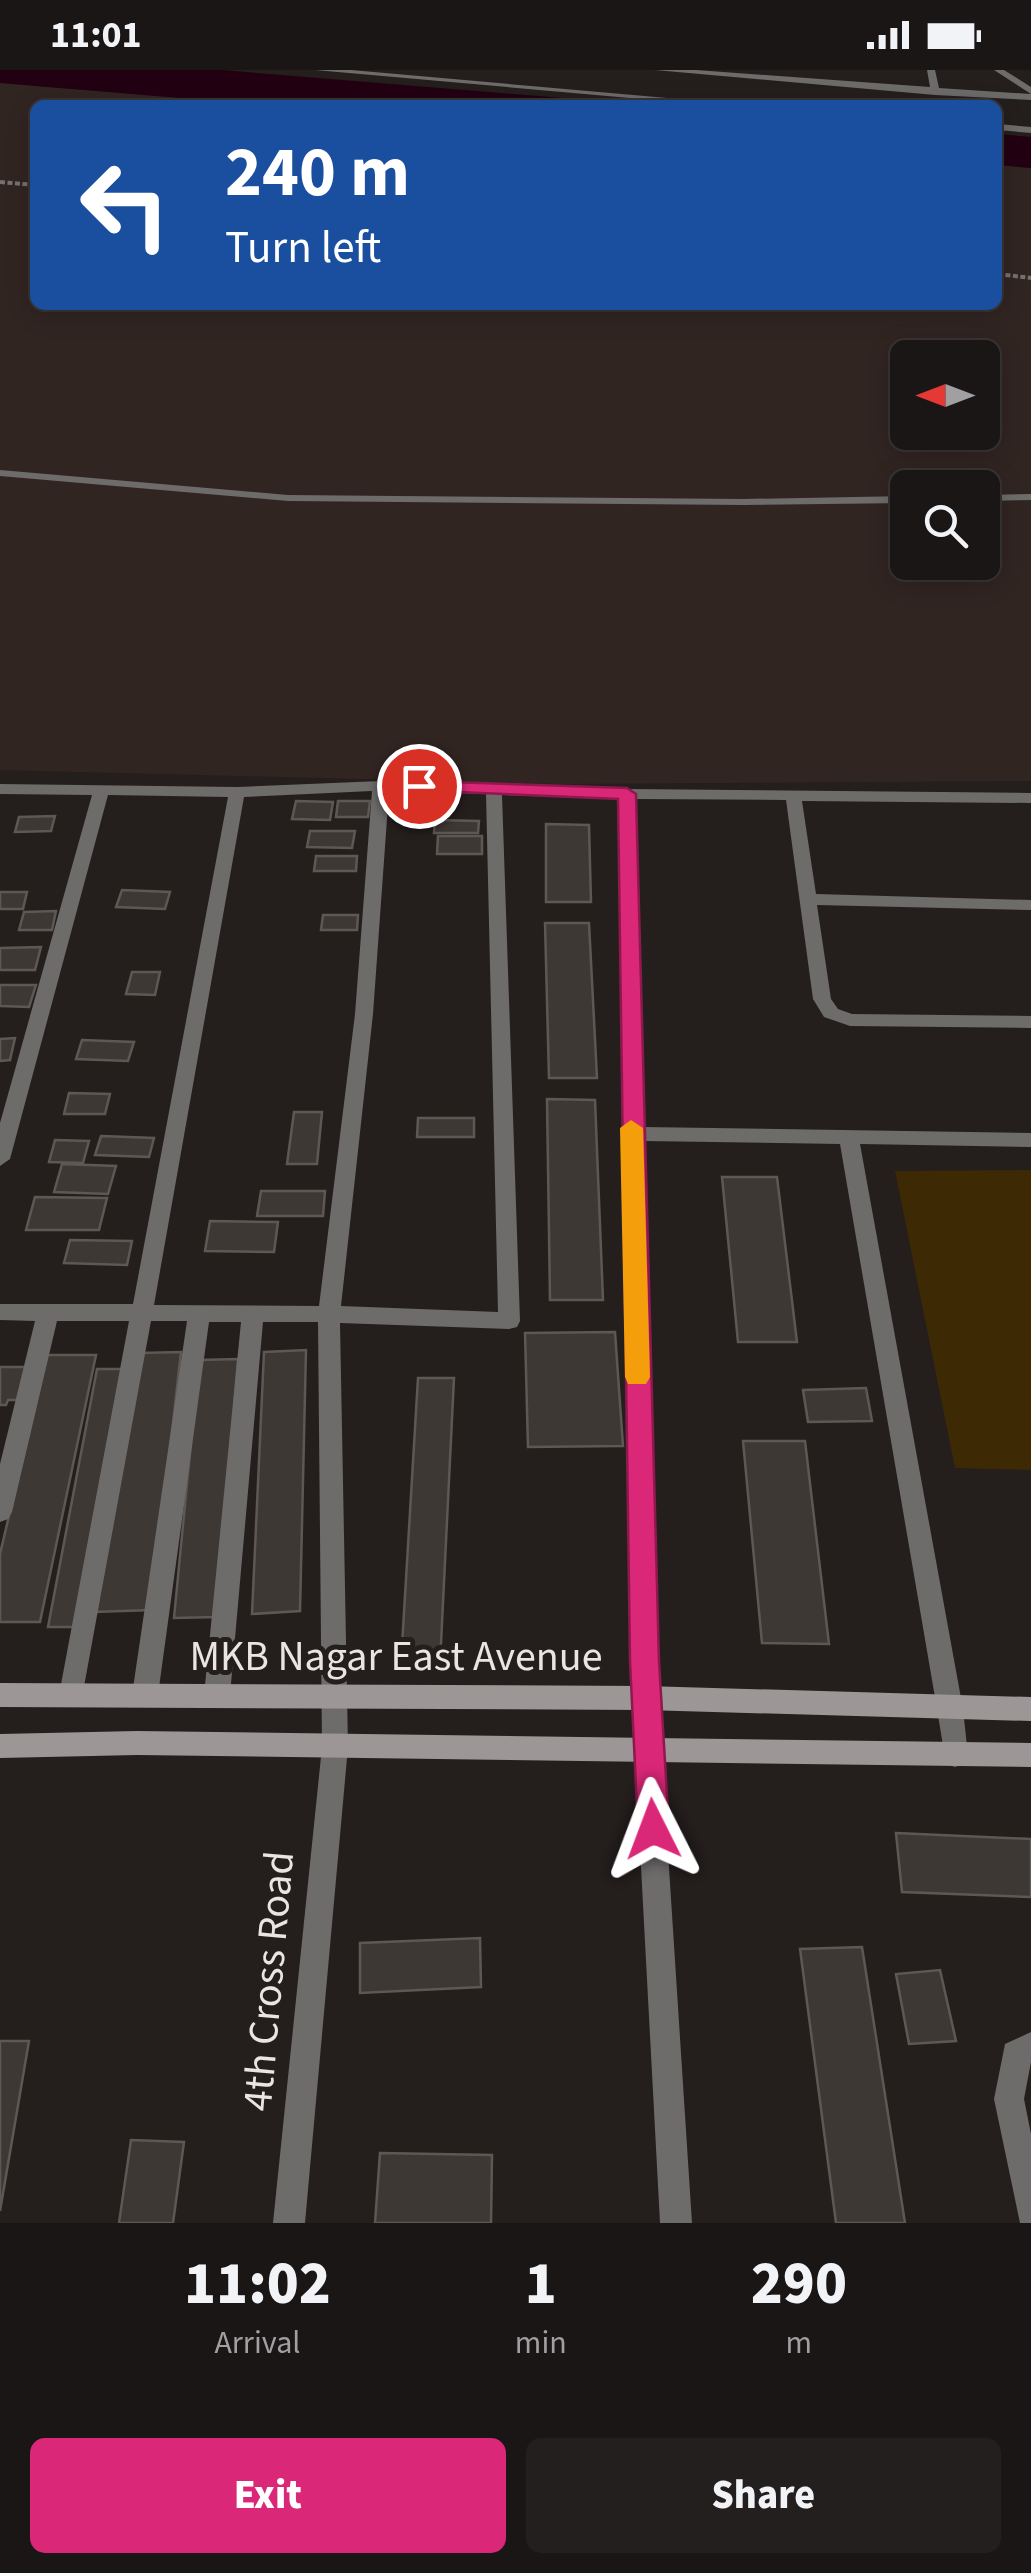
<!DOCTYPE html>
<html lang="en">
<head>
<meta charset="utf-8">
<style>
	body { margin:0; font-family:"Source Sans 3",sans-serif; background:#241f1f; color:#f1f3f6; height:100vh; display:flex; flex-direction:column; font-size:38px; white-space:nowrap }
	* { box-sizing:border-box; margin:0 }
	p { font-size:32px; color:#a09fa1 }
	.icon { flex:none; width:55px; height:55px; fill:none; stroke:currentColor; stroke-width:2; stroke-linecap:round; stroke-linejoin:round }
	.map { position:relative; height:2153px; overflow:hidden }
	.details { display:flex; flex-direction:column; background:#1b1616; flex:1 }
	.details>* { flex:none }
	.hud { position:absolute; left:30px; top:30px; width:972px; height:210px; border-radius:15px; box-shadow:0 5px 25px #0003,0 0 0 2px #393535; background:#1a4fa0; color:#fff; overflow:hidden }
	.needle { width:65px; rotate:270deg }
	.tools { position:absolute; left:890px; top:270px; display:grid; gap:20px }
	.tools a { display:grid; place-items:center; width:110px; height:110px; border-radius:15px; background:#1b1616; box-shadow:0 5px 25px #0003,0 0 0 2px #393535; font-size:50px }
	.pin { position:absolute; display:grid; place-items:center; width:85px; height:85px; color:#fff; margin:-42px; border:5px solid #fff; border-radius:50%; box-shadow:0 2px 10px #0007 }
	.me { position:absolute; width:110px; margin:-55px; rotate:357deg; stroke-linejoin:round; filter:drop-shadow(0 0 8px #0008) }
	.turn { display:flex; align-items:center; gap:35px; height:210px; padding:0 30px; font-size:45px }
	.turn .icon { width:130px; height:130px; stroke-width:2.5 }
	.turn b { display:block; font-size:70px; line-height:85px }
	.eta { display:flex; justify-content:space-evenly; align-items:center; height:170px; text-align:center }
	.eta b { font-size:60px; font-weight:800; line-height:70px }
	.button { display:flex; gap:20px; margin-top:auto; padding:20px 30px }
	.button a { flex:1; height:115px; border-radius:15px; background:#db2777; color:#fff; font-size:40px; font-weight:800; line-height:115px; text-align:center }
	.button a+a { background:#241f1f; color:#f1f3f6 }
	.status { display:flex; justify-content:space-between; align-items:center; height:70px; padding:0 50px; background:#1b1616; direction:ltr }
	.status svg { height:28px; fill:currentColor }
	.map>svg:first-child { display:block }
</style>
</head>
<body>
<div class="status"><b>11:01</b><svg viewBox="0 0 49 12"><path d="M0 12V9h3v3zM5 12V6h3v6zM10 12V3h3v9zM15 12V0h3v12zM26 1h20v11H26zM47 4h2v5h-2z"/></svg></div>
<div class="map">
<svg width="1031" height="2153" viewBox="0 0 1031 2153">
	<rect width="100%" height="100%" fill="#241e1d"/>
	<path fill="#312522" fill-rule="evenodd" d="M0 13 266 35H35V235H998V95L1031 98V711L559 714 0 700ZM908 288H982V362H908ZM908 418H982V492H908Z"/>
	<path fill="#3d2904" d="M1031 1100V1400L955 1398 895 1101Z"/>
	<g fill="#220012">
		<path d="M0 0H222L648 35H266L0 13Z"/>
		<path d="M998 64 1031 67V98L998 95Z"/>
	</g>
	<g fill="#3d3834" stroke="#5e5854" stroke-width="2.5">
		<path d="M296 731 333 732 330 750 292 749Z"/>
		<path d="M338 731H370L368 747H336Z"/>
		<path d="M55 746 51 761 15 762 19 747Z"/>
		<path d="M435 750 479 751 478 763H434Z"/>
		<path d="M546 754 589 755 591 832H546Z"/>
		<path d="M310 761H355L352 778 307 777Z"/>
		<path d="M438 766H482V784H437Z"/>
		<path d="M316 786H357L356 801H314Z"/>
		<path d="M122 820 170 822 165 839 116 837Z"/>
		<path d="M0 822H27L23 839H0Z"/>
		<path d="M56 841 52 860H19L24 842Z"/>
		<path d="M323 845H358L357 860H321Z"/>
		<path d="M545 853H589L597 1008H549Z"/>
		<path d="M41 877 35 900H0V878Z"/>
		<path d="M132 902H160L155 925 126 924Z"/>
		<path d="M0 915H36L29 937 0 936Z"/>
		<path d="M15 968 10 990 0 991V969Z"/>
		<path d="M82 970 134 972 128 991 76 989Z"/>
		<path d="M69 1023 110 1024 105 1044H64Z"/>
		<path d="M547 1029 595 1030 603 1230H550Z"/>
		<path d="M294 1042H322L317 1094H287Z"/>
		<path d="M418 1048H474V1067H417Z"/>
		<path d="M101 1066 154 1068 149 1087 95 1085Z"/>
		<path d="M55 1070 89 1071 83 1093 49 1092Z"/>
		<path d="M62 1094 116 1096 108 1124 54 1122Z"/>
		<path d="M722 1107H777L797 1272H738Z"/>
		<path d="M261 1121H325L323 1146H257Z"/>
		<path d="M35 1127 107 1128 99 1160H26Z"/>
		<path d="M210 1151 278 1152 274 1182 205 1181Z"/>
		<path d="M70 1170 132 1171 127 1195 64 1193Z"/>
		<path d="M615 1262 623 1376 528 1377 525 1263Z"/>
		<path d="M306 1280 300 1541 252 1544 264 1282Z"/>
		<path d="M181 1282 152 1540 94 1542 141 1283Z"/>
		<path d="M47 1285H96L40 1552H0V1484Z"/>
		<path d="M238 1289 217 1547 174 1548 199 1290Z"/>
		<path d="M0 1297H27L19 1330H8L6 1335H0Z"/>
		<path d="M97 1299H129L84 1557H48Z"/>
		<path d="M418 1308H454L440 1594 401 1593Z"/>
		<path d="M866 1318 872 1351 808 1352 803 1320Z"/>
		<path d="M743 1371H805L829 1574 762 1573Z"/>
		<path d="M896 1763 1031 1769V1827L902 1822Z"/>
		<path d="M480 1868 481 1917 360 1923V1873Z"/>
		<path d="M862 1877 905 2153H836L800 1879Z"/>
		<path d="M940 1900 956 1971 909 1974 896 1904Z"/>
		<path d="M0 1971H29L0 2141Z"/>
		<path d="M131 2070 184 2072 173 2153H119Z"/>
		<path d="M380 2083 492 2085 491 2153H375Z"/>
	</g>
	<g fill="none" stroke-linecap="round" stroke-linejoin="round">
		<g stroke="#767170" stroke-width="4" stroke-dasharray="5 2.5" stroke-linecap="butt">
			<path d="M0 112 35 115"/>
			<path d="M998 204 1031 208"/>
		</g>
		<g fill="#6e6b6b" fill-rule="evenodd">
			<path d="M0 400 288 425 743 429 908 426V433L743 435 288 431 0 406Z"/>
			<path d="M1031 424V430L982 431V425Z"/>
		</g>
		<g fill="#6e6b6b" fill-rule="evenodd">
			<path d="M315 0H351L747 35H709Z"/>
			<path d="M655 0H696L930 17 927 0H935L939 18 1031 24V30L935 25Z"/>
			<path d="M994 0H1004L1031 17V24Z"/>
			<path d="M998 54 1031 57V63L998 60Z"/>
			<path d="M381 711 627 719 1031 723V733L802 731 816 824 1031 830V840L817 835 831 929 838 939 852 944 1031 946V958L850 956 824 947 813 929 786 730 635 729 644 1057 1031 1063V1077L860 1074 963 1639 968 1685 964 1694 955 1697 946 1694 937 1639 840 1074 644 1071 658 1628 692 2153H660L632 1628 619 729 502 725 520 1251 517 1257 509 1259 340 1253 348 1677 305 2153H273L322 1677 318 1252H263L230 1625 226 1633 217 1637 208 1633 204 1625 241 1252H209L158 1625 154 1633 145 1637 136 1633 132 1625 187 1251H151L81 1633 72 1637 63 1633 59 1625 129 1251H57L12 1442 8 1449 0 1452V1394L35 1251 0 1250V1234H133L228 727 108 725 10 1089 0 1096V1053L92 725 0 724V714L237 717ZM372 721 355 944 319 1236 154 1235 244 727ZM389 721 486 724 498 1242 341 1236 373 944Z"/>
			<path d="M1031 1962V1992L1024 2029 1031 2064V2153H1020L994 2029 1005 1974Z"/>
		</g>
		<g fill="#9c9697" fill-rule="evenodd">
			<path d="M0 1613 645 1616 1031 1627V1651L645 1640 0 1637Z"/>
			<path d="M137 1661 1031 1673V1697L137 1685 0 1688V1664Z"/>
		</g>
	</g>
	<path fill="#db2777" stroke="#8e194d" stroke-width="2.5" d="M419 711 627 718 636 724 659 1591 669 1759 664 1769 653 1774 642 1769 638 1759 630 1591 618 729 412 720 409 716Z"/>
	<path fill="#f59e0b" d="M631 1050 643 1058 650 1307 646 1314H628L625 1307 620 1058Z"/>
	<g text-anchor="middle" dominant-baseline="central" stroke-width="10" stroke-linejoin="round" paint-order="stroke">
		<g font-size="42" fill="#e9e5e4" stroke="#241e1d">
			<text x="396" y="1587">MKB Nagar East Avenue</text>
			<text transform="translate(269 1911) rotate(-85)">4th Cross Road</text>
		</g>
	</g>
</svg>
<div class="tools">
<a><svg class="needle" viewBox="-14 -14 28 28"><path d="M0-13l5 13h-10z" fill="#e53935"/><path d="M0 13l5-13h-10z" fill="#a09fa1"/></svg></a>
<a><svg class="icon" aria-label="search" viewBox="0 0 24 24"><circle cx="10" cy="10" r="6"/><path d="M15 15l6 6"/></svg></a>
</div>
<div class="pin" style="left:419px;top:716px;background:#d93025"><svg class="icon" aria-label="arrive" viewBox="0 0 24 24"><path d="M6 21V4h12l-3 4 3 4H6"/></svg></div>
<svg class="me" style="left:653px;top:1759px" viewBox="-20 -20 40 40"><path d="M0-17L14 15 0 8-14 15z" fill="#db2777" stroke="#fff" stroke-width="4"/></svg>
<div class="hud">
<div class="turn"><svg class="icon" aria-label="left" viewBox="0 0 24 24"><path d="M17 20v-9H6M10 6l-5 5 5 5"/></svg><div><b>240 m</b>Turn left</div></div>
</div>
</div>
<section class="details">
<div class="eta">
<div><b>11:02</b><p>Arrival</p></div>
<div><b>1</b><p>min</p></div>
<div><b>290</b><p>m</p></div>
</div>
<div class="button"><a>Exit</a><a>Share</a></div>
</section>
</body>
</html>
